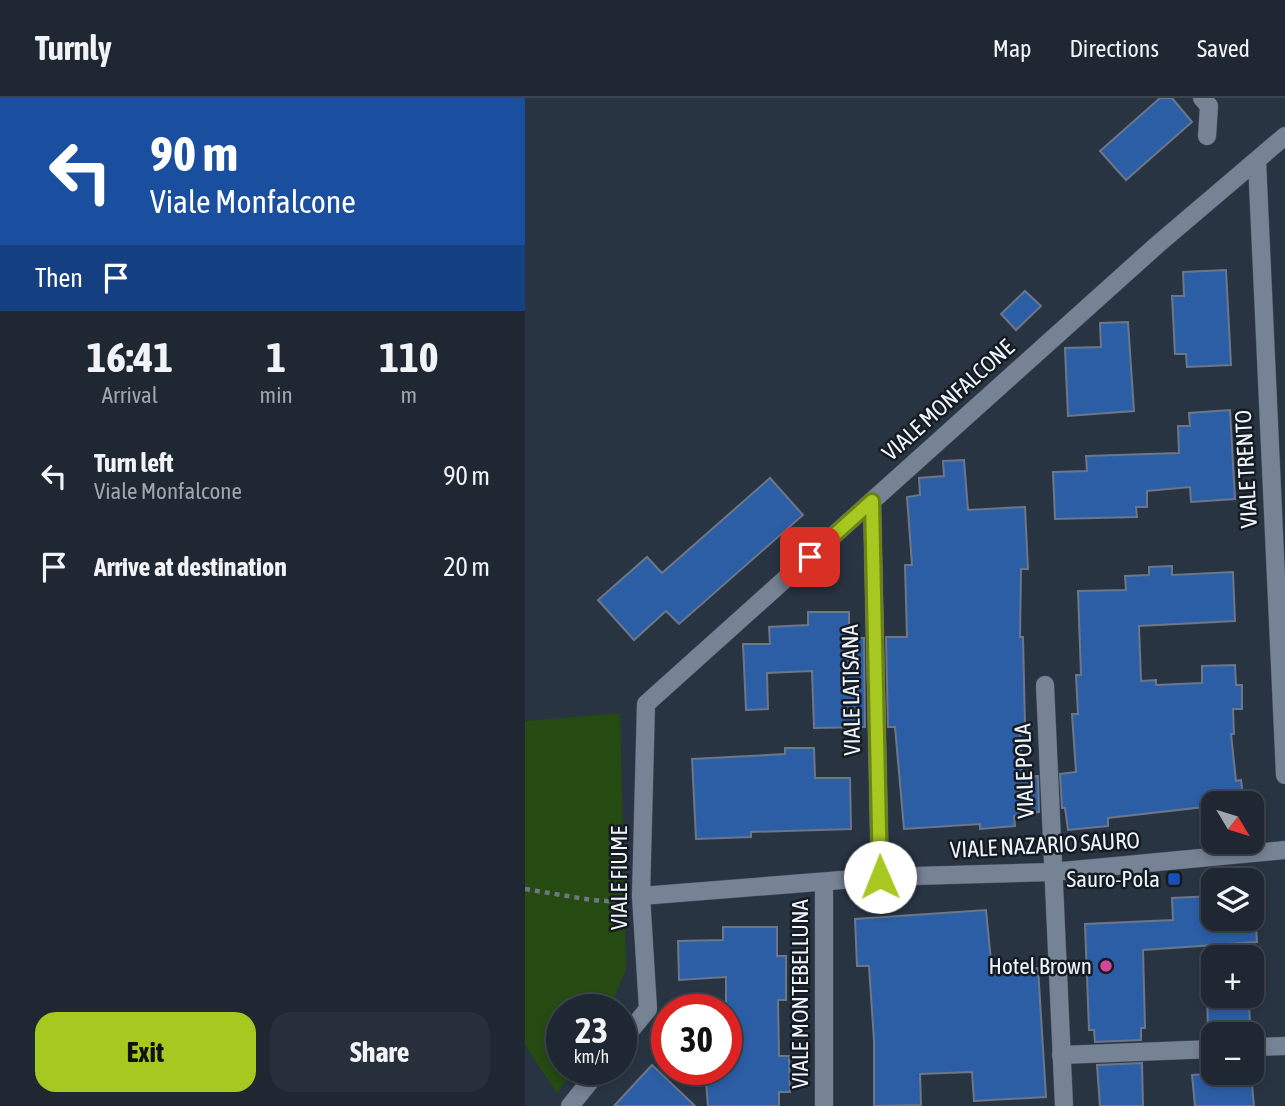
<!DOCTYPE html>
<html lang="en">
<head>
<meta charset="utf-8">
<style>
	body { margin:0; font-family:"Asap Condensed",sans-serif; background:#272f3a; color:#f1f3f6; height:100vh; display:flex; flex-direction:column; font-size:26px; white-space:nowrap }
	* { box-sizing:border-box; margin:0 }
	p { font-size:23px; color:#a1a5ac }
	.icon { flex:none; width:38px; height:38px; fill:none; stroke:currentColor; stroke-width:2; stroke-linecap:round; stroke-linejoin:round }
	.map { position:relative; flex:1; overflow:hidden }
	.drawer { display:flex; flex-direction:column; background:#1f2732; width:525px }
	.drawer>* { flex:none }
	.hud { background:#1a4fa0; color:#fff; overflow:hidden }
	.needle { width:46px; rotate:128deg }
	.buttons { position:absolute; left:676px; top:693px; display:grid; gap:14px }
	.buttons a { display:grid; place-items:center; width:63px; height:63px; border-radius:14px; background:#1f2732; box-shadow:0 4px 10px #0003,0 0 0 2px #3c444d; font-size:35px }
	.speed { position:absolute; left:21px; top:896px; display:flex; gap:14px; font-size:35px; font-weight:700; text-align:center }
	.speed>* { display:grid; place-content:center; width:91px; height:91px; border-radius:50%; background:#1f2732; box-shadow:0 4px 10px #0003,0 0 0 2px #3c444d; line-height:1 }
	.speed small { font-size:18px; font-weight:400 }
	.speed .limit { border:10px solid #d22; background:#fff; color:#111 }
	.pin { position:absolute; display:grid; place-items:center; width:60px; height:60px; color:#fff; margin:-30px; border-radius:14px; box-shadow:0 4px 10px #0006 }
	.me { position:absolute; width:77px; margin:-38px; rotate:359deg; stroke-linejoin:round; filter:drop-shadow(0 0 5px #0008) }
	.turn { display:flex; align-items:center; gap:24px; height:147px; padding:0 35px; font-size:32px }
	.turn .icon { width:91px; height:91px; stroke-width:2.5 }
	.turn b { display:block; font-size:49px; line-height:60px }
	.then { display:flex; align-items:center; height:66px; padding:0 35px; background:#0003; gap:14px; font-size:26px }
	.eta { display:flex; justify-content:space-evenly; align-items:center; height:119px; text-align:center }
	.eta b { font-size:42px; font-weight:700; line-height:49px }
	.cta { display:flex; gap:14px; margin-top:auto; padding:14px 35px }
	.cta a { flex:1; height:80px; border-radius:21px; background:#a6c820; color:#111; font-size:28px; font-weight:700; line-height:80px; text-align:center }
	.cta a+a { background:#272f3a; color:#f1f3f6 }
	ul { padding:0; list-style:none }
	li { display:flex; align-items:center; gap:21px; height:91px; padding:0 35px }
	li div { flex:1 }
	li b { display:block; font-size:26px }
	li em { font-style:normal }
	header { display:flex; align-items:center; gap:42px; box-sizing:border-box; height:98px; padding:0 35px; background:#1f2732; border-bottom:2px solid #3c444d }
	header strong { font-size:33px }
	nav { display:flex; gap:38px; margin-inline-start:auto; font-size:24px }
	main { display:flex; flex:1; min-height:0 }
	.map>svg:first-child { display:block }
</style>
</head>
<body>
<header>
<strong>Turnly</strong>
<nav><a>Map</a><a>Directions</a><a>Saved</a></nav>
</header>
<main>
<section class="drawer">
<div class="hud">
<div class="turn"><svg class="icon" aria-label="left" viewBox="0 0 24 24"><path d="M17 20v-9H6M10 6l-5 5 5 5"/></svg><div><b>90 m</b>Viale Monfalcone</div></div>
<div class="then">Then<svg class="icon" aria-label="arrive" viewBox="0 0 24 24"><path d="M6 21V4h12l-3 4 3 4H6"/></svg></div>
</div>
<div class="eta">
<div><b>16:41</b><p>Arrival</p></div>
<div><b>1</b><p>min</p></div>
<div><b>110</b><p>m</p></div>
</div>
<ul>
<li><svg class="icon" aria-label="left" viewBox="0 0 24 24"><path d="M17 20v-9H6M10 6l-5 5 5 5"/></svg><div><b>Turn left</b><p>Viale Monfalcone</p></div><em>90 m</em></li>
<li><svg class="icon" aria-label="arrive" viewBox="0 0 24 24"><path d="M6 21V4h12l-3 4 3 4H6"/></svg><div><b>Arrive at destination</b></div><em>20 m</em></li>
</ul>
<div class="cta"><a>Exit</a><a>Share</a></div>
</section>
<div class="map">
<svg width="760" height="1008" viewBox="0 0 760 1008">
	<rect width="100%" height="100%" fill="#293443"/>
	<path fill="#254a12" d="M95 615 101 871 84 912H37V971H49L32 995 0 947V623Z"/>
	<g fill="#2c5ea6" stroke="#6b7789" stroke-width="2">
		<path d="M635 0H647L667 24 601 82 575 53Z"/>
		<path d="M701 172 706 267 662 269 661 256H650L647 198H659L658 174Z"/>
		<path d="M500 193 516 208 491 232 476 216Z"/>
		<path d="M603 224 609 313 543 318 540 250 576 249 575 225Z"/>
		<path d="M705 312 710 401 666 404 665 389 622 393V409H611L612 419 530 421 528 374 562 373 561 358 654 355 653 328H665L664 315Z"/>
		<path d="M439 362 443 412 500 409 503 471H496L495 539H498L500 629H495L497 679 513 678 514 714 489 718 490 728 455 731V726L379 731 370 629H363L361 539H382L380 467H387L382 399 395 397 394 380 419 378 418 363Z"/>
		<path d="M245 380 278 417 154 526 141 513 109 542 73 502 122 459 137 475Z"/>
		<path d="M647 468V477L708 474 710 523 614 528 616 583 631 582V587L677 585V568L710 567 711 587H717V611H708L709 636H706L711 683 716 682 719 705H688V708L583 720V728L543 732 540 710H537L535 676 551 674 547 616H553L551 577H556L553 493 601 492 600 478 624 477V469Z"/>
		<path d="M283 514H324V540H339L340 629 289 630 287 573 242 575 243 611 221 612 218 546H245L244 529 283 527Z"/>
		<path d="M260 650H289L290 680H325L326 731 226 734V739L171 741 167 661 260 656Z"/>
		<path d="M726 795H729L732 844 618 852 620 930H616V942L570 944 569 932H564L560 826 648 822 647 800 688 798V821H726Z"/>
		<path d="M461 812 467 873 513 870 521 999 449 1003 447 974 395 976 396 1007 349 1008V943L344 868H332L330 821Z"/>
		<path d="M198 829H252V858H261V902H253L254 958H264L265 994H254V1008H183L180 972 201 971V879L154 882 153 843 198 842Z"/>
		<path d="M682 898H724L725 928 683 929Z"/>
		<path d="M617 965 618 1008H575L572 967Z"/>
		<path d="M127 967 170 1008H89Z"/>
		<path d="M703 975H726L729 1008H670L667 977Z"/>
	</g>
	<g fill="none" stroke-linecap="round" stroke-linejoin="round">
		<defs>
			<g id="minor">
				<path d="M677 0 684 8 682 38"/>
				<path d="M732 63 760 677"/>
				<path d="M347 403 355 779"/>
				<path d="M520 587 539 1008"/>
				<path d="M116 798 355 779 527 774 760 752"/>
				<path d="M96 944 123 911 116 798 121 606 632 147 760 38"/>
				<path d="M726 949 760 948"/>
				<path d="M536 957 688 951"/>
				<path d="M45 1008 75 971"/>
				<path d="M299 1008V784"/>
			</g>
		</defs>
		<use href="#minor" stroke="#464f5c" stroke-width="19"/>
		<path stroke="#6d7683" stroke-width="4.5" stroke-dasharray="5 5" stroke-linecap="butt" d="M0 791 67 802 95 804"/>
		<use href="#minor" stroke="#768395" stroke-width="18"/>
	</g>
	<g fill="none" stroke-linecap="round" stroke-linejoin="round">
		<defs>
			<path id="route" d="M285 459 347 403 355 779"/>
		</defs>
		<use href="#route" stroke="#6c8215" stroke-width="18"/>
		<use href="#route" stroke="#a6c820" stroke-width="12"/>
	</g>
	<rect fill="#1a4fb4" stroke="#161b22" stroke-width="2.5" x="642" y="774" width="14" height="14" rx="3.5"/>
	<circle fill="#d1479c" stroke="#161b22" stroke-width="2.5" cx="581" cy="868" r="7"/>
	<g text-anchor="middle" dominant-baseline="central" stroke-width="5" stroke-linejoin="round" paint-order="stroke">
		<g font-size="23" fill="#eff5fd" stroke="#161b22">
			<text transform="translate(423 302) rotate(-42)">VIALE MONFALCONE</text>
			<text transform="translate(721 371) rotate(-93)">VIALE TRENTO</text>
			<text transform="translate(326 592) rotate(-91)">VIALE LATISANA</text>
			<text transform="translate(499 673) rotate(-92)">VIALE POLA</text>
			<text transform="translate(520 747) rotate(-3)">VIALE NAZARIO SAURO</text>
			<text transform="translate(94 780) rotate(-90)">VIALE FIUME</text>
			<text transform="translate(275 896) rotate(-90)">VIALE MONTEBELLUNA</text>
		</g>
		<g font-size="23" fill="#eff5fd" stroke="#161b22" text-anchor="end">
			<text x="635" y="781">Sauro-Pola</text>
			<text x="567" y="868">Hotel Brown</text>
		</g>
	</g>
</svg>
<div class="buttons">
<a><svg class="needle" viewBox="-14 -14 28 28"><path d="M0-13l5 13h-10z" fill="#e53935"/><path d="M0 13l5-13h-10z" fill="#a1a5ac"/></svg></a>
<a><svg class="icon" aria-label="layers" viewBox="0 0 24 24"><path d="M12 4l9 5-9 5-9-5zM3 14l9 5 9-5"/></svg></a>
<a>+</a>
<a>−</a>
</div>
<div class="speed"><div>23<small>km/h</small></div><div class="limit">30</div></div>
<div class="pin" style="left:285px;top:459px;background:#d93025"><svg class="icon" aria-label="arrive" viewBox="0 0 24 24"><path d="M6 21V4h12l-3 4 3 4H6"/></svg></div>
<svg class="me" style="left:355px;top:779px" viewBox="-20 -20 40 40"><circle r="19" fill="#fff"/><path d="M0-13L10 11 0 6-10 11z" fill="#a6c820"/></svg>
</div>
</main>
</body>
</html>
